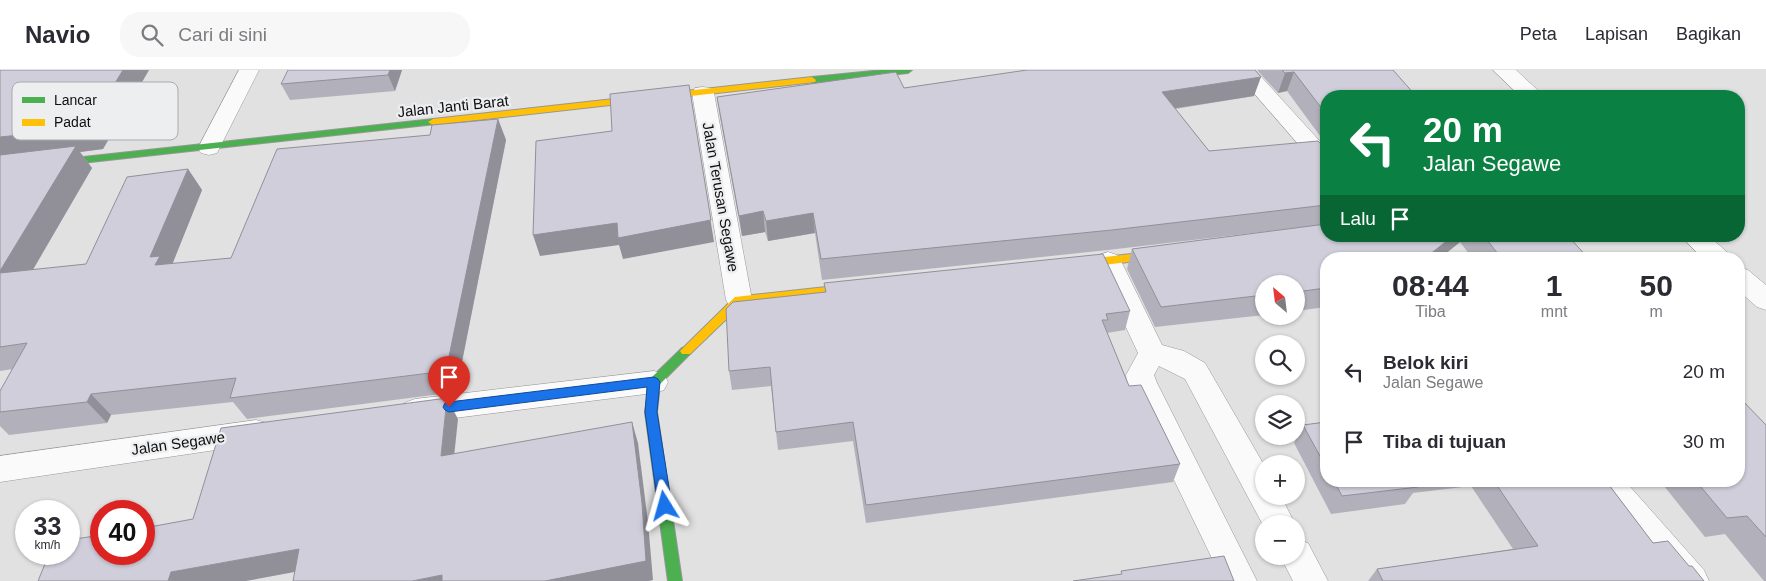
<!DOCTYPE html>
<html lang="id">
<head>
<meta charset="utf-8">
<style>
	body { margin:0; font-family:Arial,sans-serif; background:#f7f7f7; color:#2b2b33; height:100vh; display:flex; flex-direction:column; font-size:19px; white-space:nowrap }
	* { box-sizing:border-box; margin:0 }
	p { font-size:16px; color:#7c7c81 }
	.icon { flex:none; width:28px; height:28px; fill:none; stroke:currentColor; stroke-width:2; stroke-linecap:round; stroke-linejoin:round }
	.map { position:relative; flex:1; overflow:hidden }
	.panel { position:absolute; left:1320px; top:182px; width:425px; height:235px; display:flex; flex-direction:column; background:#fff; border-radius:20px; box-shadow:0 1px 4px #0004 }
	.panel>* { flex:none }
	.top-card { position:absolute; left:1320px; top:20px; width:425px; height:152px; border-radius:20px; box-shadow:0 1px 4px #0004; background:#0b8043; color:#fff; overflow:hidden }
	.needle { width:32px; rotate:332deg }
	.tools { position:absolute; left:1255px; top:205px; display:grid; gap:10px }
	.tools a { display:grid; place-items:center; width:50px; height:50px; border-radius:50%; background:#fff; box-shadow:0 1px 4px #0004; font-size:25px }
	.speed { position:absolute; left:15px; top:430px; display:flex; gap:10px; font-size:25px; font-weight:700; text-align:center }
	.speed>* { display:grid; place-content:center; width:65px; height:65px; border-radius:50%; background:#fff; box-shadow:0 1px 4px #0004; line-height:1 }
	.speed small { font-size:12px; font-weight:400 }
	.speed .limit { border:8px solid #d22; background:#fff; color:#111 }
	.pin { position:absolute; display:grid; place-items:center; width:42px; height:42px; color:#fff; margin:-51px -21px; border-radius:50% 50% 50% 0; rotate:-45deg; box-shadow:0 0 5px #0007 }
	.pin .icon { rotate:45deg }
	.me { position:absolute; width:55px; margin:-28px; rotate:352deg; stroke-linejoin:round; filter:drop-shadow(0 0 4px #0008) }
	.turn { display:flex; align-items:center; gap:18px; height:105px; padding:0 20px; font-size:22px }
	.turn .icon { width:65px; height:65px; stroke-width:2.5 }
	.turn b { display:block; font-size:35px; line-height:42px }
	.then { display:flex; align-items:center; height:48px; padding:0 20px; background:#0003; gap:10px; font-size:19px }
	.eta { display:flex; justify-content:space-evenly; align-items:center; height:85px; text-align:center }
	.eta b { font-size:30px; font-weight:700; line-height:35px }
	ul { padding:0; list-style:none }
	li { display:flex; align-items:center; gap:15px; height:70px; padding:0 20px }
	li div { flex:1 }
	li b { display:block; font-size:19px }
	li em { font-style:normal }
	header { display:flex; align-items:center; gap:30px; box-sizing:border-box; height:70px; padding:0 25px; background:#fff; border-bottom:1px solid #e1e1e2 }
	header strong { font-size:24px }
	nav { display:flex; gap:28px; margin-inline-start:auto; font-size:18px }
	.search { width:350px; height:45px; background:#f7f7f7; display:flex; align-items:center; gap:12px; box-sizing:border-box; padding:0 18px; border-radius:20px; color:#7c7c81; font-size:19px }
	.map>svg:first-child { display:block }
</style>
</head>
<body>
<header>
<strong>Navio</strong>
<div class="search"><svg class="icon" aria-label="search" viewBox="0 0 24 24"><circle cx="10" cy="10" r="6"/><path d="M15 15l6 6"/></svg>Cari di sini</div>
<nav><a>Peta</a><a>Lapisan</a><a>Bagikan</a></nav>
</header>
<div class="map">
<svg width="1766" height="511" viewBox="0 0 1766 511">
	<rect width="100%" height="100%" fill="#e1e1e2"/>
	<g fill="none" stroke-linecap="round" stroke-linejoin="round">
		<defs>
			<g id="street">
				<path d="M239 0H259L217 83 209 85 201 83 198 78Z"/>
				<path d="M1234 0H1255L1326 78V99L1318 97Z"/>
				<path d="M1493 0H1516L1544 26H1520Z"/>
				<path d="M703 17 711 18 714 23 752 230 748 237 739 240 730 237 726 230 692 23 695 18Z"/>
				<path d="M1681 166H1709L1728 183 1732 189H1703Z"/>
				<path d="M1108 182 1117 185 1121 191 1162 275 1184 281 1205 293 1264 395V426H1281L1295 454H1264V457L1185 309 1159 296 1154 305 1157 313 1257 511H1223L1127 313 1126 305 1138 283 1095 191 1099 185Z"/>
				<path d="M1739 197 1748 200 1766 215V240L1757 237 1739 221Z"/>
				<path d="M654 301 664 304 668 312 664 320 654 323 415 353 404 349 400 341 404 333 415 329Z"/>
				<path d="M256 350 267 353 271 362 267 371 256 374 0 412V386Z"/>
				<path d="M1589 411H1625L1704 500 1709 511H1671L1594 420Z"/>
				<path d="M1296 469 1308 473 1328 511H1293L1280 486H1296Z"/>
			</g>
			<g id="fast">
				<path d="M883 0H912L908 3 812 13 808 10 812 7Z"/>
				<path d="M433 49 438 52 436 54 0 102V96Z"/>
				<path d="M686 277 690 278 692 281 690 284 660 314 657 342 682 511H668L645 342 650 309 682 278Z"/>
			</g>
			<g id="slow">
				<path d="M812 7 816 10 815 12 433 55 428 52 433 49Z"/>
				<path d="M1166 180 1171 184 1170 187 1070 199 1065 195 1070 191Z"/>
				<path d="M863 213 868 217 867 220 742 234 690 284H682L680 281 735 227Z"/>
			</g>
		</defs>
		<use href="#street" stroke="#979798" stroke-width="1"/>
		<use href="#fast" stroke="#979798" stroke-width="2"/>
		<use href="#slow" stroke="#979798" stroke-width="2"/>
		<use href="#street" fill="#fafafb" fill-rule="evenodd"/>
		<use href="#fast" fill="#4caf50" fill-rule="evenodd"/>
		<use href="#slow" fill="#ffc107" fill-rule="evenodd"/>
	</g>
	<g fill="#b2b1bb">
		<path d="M0 0H149L103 79 80 82 92 98 33 200 86 194 188 99 202 120 172 194 231 188 430 65 498 49 506 70 456 322 247 349 233 332 111 345 107 353 9 365 0 356V321L13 299 0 301Z"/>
		<path d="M402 0 395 21 290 30 281 14Z"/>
		<path d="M1257 0H1393L1326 26V74L1287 21 1278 23Z"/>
		<path d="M904 18 1254 26 1175 39 1209 81 1326 78V166L1412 170 1410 166H1568L1589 189H1473L1460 172 1439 189H1326V237L1296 241V214H1264V245L1155 257 1127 199 1132 179 1305 157 1108 180 822 210 815 163 768 171 765 162 742 166 720 47 717 27Z"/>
		<path d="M824 213 1130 241 1125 260 1107 263 1129 316 1180 394 1173 412 866 453 853 371 778 380 771 316 732 320 729 301 825 222Z"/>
		<path d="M1326 352V411H1606L1653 473 1689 496 1704 511H1368L1377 499 1513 479 1471 416 1413 423 1405 434 1331 444 1294 373 1303 355Z"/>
		<path d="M1766 355V511H1764L1725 464 1705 467 1660 411H1739Z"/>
	</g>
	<g fill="#919099">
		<path d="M123 0H149L103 79 80 82 92 98 18 225 0 205V67Z"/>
		<path d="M390 0H402L395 21 388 5Z"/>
		<path d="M1294 2 1287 21 1278 23 1285 3Z"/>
		<path d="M1261 7 1254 26 1157 41 1162 22Z"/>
		<path d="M689 15 714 172 623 189 619 175 540 186 533 165Z"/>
		<path d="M498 49 506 70 456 322 446 301Z"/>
		<path d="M188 99 202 120 170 200 171 217 150 187Z"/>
		<path d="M763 141 765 162 742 166 739 146Z"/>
		<path d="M813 143 815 163 768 171 766 151Z"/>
		<path d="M1453 166H1463L1460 172 1439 189H1427L1429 185Z"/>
		<path d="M91 324 111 345 107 353 87 332Z"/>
		<path d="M447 328 458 349 452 406 441 386Z"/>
		<path d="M632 352 638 373 648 452 653 510 649 511H545Z"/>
		<path d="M299 479 316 498 246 511H168L171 502Z"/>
		<path d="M442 505 446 511H412Z"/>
	</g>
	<g fill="#cfceda" stroke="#919099">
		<path d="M0 0H123L88 58 0 67Z"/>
		<path d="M288 0H390L388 5 281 14Z"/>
		<path d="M1027 0H1255L1261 7 1162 22 1209 81 1318 71 1325 78H1326V135L1112 160 821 189 813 143 766 151 763 141 739 146 717 27 896 2 904 18Z"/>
		<path d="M1282 0H1393L1416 26H1326V44L1294 2 1285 3Z"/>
		<path d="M689 15 711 150 618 168 617 153 533 165 536 71 612 61 610 24Z"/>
		<path d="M498 49 446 301 230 328 236 308 91 324 87 332 0 342V321L27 273 0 277V203L86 194 127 107 188 99 150 187 160 186 155 195 231 188 277 79 430 65 432 55Z"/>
		<path d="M76 76 0 201V85Z"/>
		<path d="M1326 154V166H1404L1407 170H1436L1438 169 1436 166H1453L1429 185 1432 189H1326V218L1296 222V214H1264V225L1161 237 1132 179Z"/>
		<path d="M1484 166H1568L1589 189H1502Z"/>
		<path d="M1103 184 1130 241 1106 244 1108 250H1102L1129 316 1141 315 1180 394 866 435 853 352 776 362 770 297 729 301 726 239 733 232 826 222 824 213Z"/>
		<path d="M1739 327 1766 355V467L1747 446 1727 448 1696 411H1739Z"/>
		<path d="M447 328 441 386 632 352 642 433 646 491 545 511H442V505L412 511H293L299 479 171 502 168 511H38L49 484H69V470L101 465V484H144V458L193 449 221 358Z"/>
		<path d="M1326 352V397L1303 355Z"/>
		<path d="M1334 411H1414L1418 417 1342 426Z"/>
		<path d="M1494 411H1606L1653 473 1668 471 1689 496H1692L1704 511H1383L1377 499 1538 476Z"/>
		<path d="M1224 486 1234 511H1073L1122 504 1121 501Z"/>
	</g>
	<path fill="#1a73e8" stroke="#114b97" d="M654 307 658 309 660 312 657 342 672 436 670 440 665 441 660 440 658 436 645 342 647 317 449 342 445 340 443 337 445 333 449 332Z"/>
	<g text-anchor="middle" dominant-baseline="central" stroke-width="4.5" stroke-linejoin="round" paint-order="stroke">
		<g font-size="15" fill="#0f0f10" stroke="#edeef0">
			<text transform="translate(453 36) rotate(-6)">Jalan Janti Barat</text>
			<text transform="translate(721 127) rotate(80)">Jalan Terusan Segawe</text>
			<text transform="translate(178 373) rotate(-8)">Jalan Segawe</text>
		</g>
	</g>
	<rect x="12" y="12" width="166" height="58" rx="8" fill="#edeef0" stroke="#aaabad" stroke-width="1"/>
	<rect x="22" y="27" width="23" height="6" fill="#4caf50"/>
	<rect x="22" y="49" width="23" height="7" fill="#ffc107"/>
	<g font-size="14" fill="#0f0f10">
		<text x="54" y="35">Lancar</text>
		<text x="54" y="57">Padat</text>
	</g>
</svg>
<div class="tools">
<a><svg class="needle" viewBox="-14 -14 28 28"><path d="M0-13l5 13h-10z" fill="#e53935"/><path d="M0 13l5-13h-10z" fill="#7c7c81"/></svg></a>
<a><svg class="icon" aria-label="search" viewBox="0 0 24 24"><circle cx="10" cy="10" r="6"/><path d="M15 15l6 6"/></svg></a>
<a><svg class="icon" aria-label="layers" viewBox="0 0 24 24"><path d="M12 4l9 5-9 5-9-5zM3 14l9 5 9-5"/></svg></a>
<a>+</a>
<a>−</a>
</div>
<div class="speed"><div>33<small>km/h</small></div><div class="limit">40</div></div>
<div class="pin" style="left:449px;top:337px;background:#d93025"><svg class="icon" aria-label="arrive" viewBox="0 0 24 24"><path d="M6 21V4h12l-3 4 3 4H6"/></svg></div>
<svg class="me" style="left:665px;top:436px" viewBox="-20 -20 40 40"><path d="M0-17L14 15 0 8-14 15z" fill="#1a73e8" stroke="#fff" stroke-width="4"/></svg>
<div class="top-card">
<div class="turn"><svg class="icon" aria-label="left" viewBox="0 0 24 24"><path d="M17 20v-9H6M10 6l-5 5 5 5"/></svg><div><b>20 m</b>Jalan Segawe</div></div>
<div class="then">Lalu<svg class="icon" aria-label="arrive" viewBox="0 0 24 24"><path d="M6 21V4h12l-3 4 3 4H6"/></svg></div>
</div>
<section class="panel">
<div class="eta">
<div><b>08:44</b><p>Tiba</p></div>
<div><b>1</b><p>mnt</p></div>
<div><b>50</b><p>m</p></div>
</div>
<ul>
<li><svg class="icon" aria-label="left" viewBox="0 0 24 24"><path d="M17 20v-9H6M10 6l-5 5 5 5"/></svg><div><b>Belok kiri</b><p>Jalan Segawe</p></div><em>20 m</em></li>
<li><svg class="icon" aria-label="arrive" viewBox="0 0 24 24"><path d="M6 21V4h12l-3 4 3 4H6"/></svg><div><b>Tiba di tujuan</b></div><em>30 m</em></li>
</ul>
</section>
</div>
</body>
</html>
